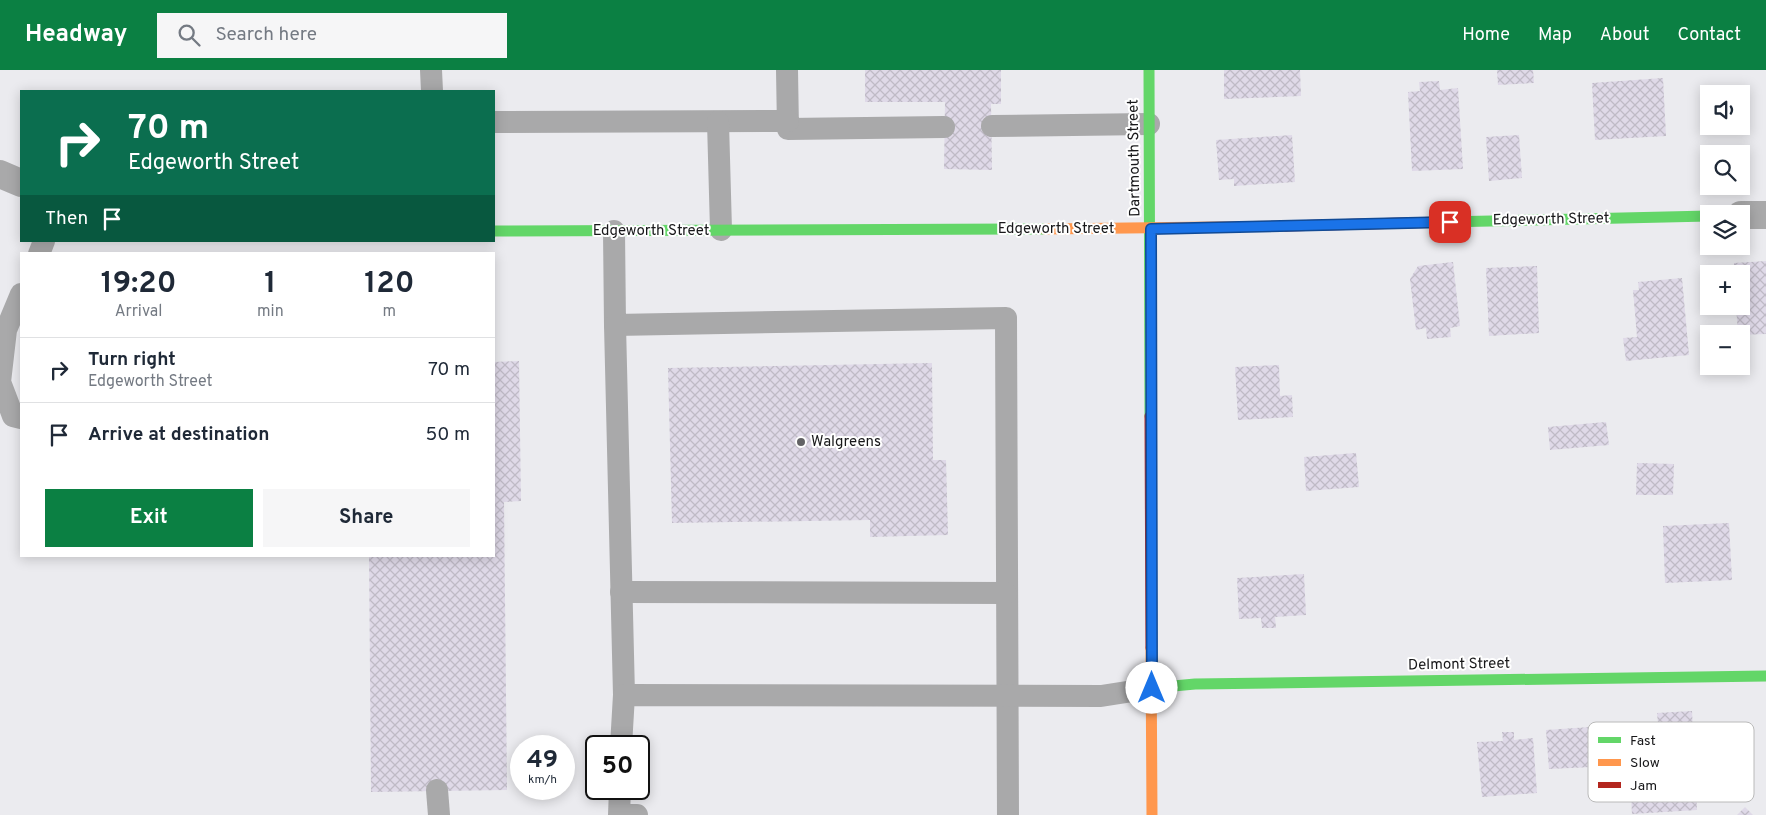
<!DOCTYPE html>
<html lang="en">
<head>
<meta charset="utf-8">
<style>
	body { margin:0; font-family:Overpass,sans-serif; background:#f6f6f7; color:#1f2937; height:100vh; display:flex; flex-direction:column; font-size:19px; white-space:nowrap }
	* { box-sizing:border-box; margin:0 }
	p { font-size:16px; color:#747a83 }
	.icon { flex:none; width:28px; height:28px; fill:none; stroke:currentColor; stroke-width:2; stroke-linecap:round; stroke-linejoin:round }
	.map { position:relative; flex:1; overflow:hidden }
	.side { position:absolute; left:20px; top:182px; width:475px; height:305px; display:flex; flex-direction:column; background:#fff; border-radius:0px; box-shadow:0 2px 12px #0003 }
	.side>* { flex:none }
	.banner { position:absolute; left:20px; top:20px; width:475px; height:152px; border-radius:0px; box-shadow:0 2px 12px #0003; background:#0b6e4f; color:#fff; overflow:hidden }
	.controls { position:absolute; left:1700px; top:15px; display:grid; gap:10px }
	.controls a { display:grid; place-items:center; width:50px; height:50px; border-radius:0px; background:#fff; box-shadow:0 2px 12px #0003; font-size:25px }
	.speed { position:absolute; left:510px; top:665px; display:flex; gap:10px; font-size:25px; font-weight:700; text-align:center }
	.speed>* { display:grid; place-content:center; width:65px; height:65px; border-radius:50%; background:#fff; box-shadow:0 2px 12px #0003; line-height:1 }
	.speed small { font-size:12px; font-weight:400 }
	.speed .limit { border:2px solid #111; border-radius:8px; background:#fff; color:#111 }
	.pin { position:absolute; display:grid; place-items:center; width:42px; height:42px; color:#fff; margin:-21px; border-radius:10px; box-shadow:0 2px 8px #0006 }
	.me { position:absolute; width:55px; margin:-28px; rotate:0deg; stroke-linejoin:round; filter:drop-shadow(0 0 4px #0008) }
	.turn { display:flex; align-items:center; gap:18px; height:105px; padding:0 25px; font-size:22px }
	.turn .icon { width:65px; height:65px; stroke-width:2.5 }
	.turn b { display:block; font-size:35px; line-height:42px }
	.then { display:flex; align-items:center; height:48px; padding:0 25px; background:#0003; gap:10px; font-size:19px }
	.eta { display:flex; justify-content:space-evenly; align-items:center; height:85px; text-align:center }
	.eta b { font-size:30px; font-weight:700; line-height:35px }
	.button { display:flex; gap:10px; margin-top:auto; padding:10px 25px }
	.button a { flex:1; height:58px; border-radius:0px; background:#0b8043; color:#fff; font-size:20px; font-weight:700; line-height:58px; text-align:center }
	.button a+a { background:#f6f6f7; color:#1f2937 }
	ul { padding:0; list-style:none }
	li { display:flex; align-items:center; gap:15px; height:65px; padding:0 25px; border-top:1px solid #e0e1e3 }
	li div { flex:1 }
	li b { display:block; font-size:19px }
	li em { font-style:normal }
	header { display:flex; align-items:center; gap:30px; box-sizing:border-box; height:70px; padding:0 25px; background:#0b8043; color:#fff }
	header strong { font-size:24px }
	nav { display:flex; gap:28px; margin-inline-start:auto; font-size:18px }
	.search { width:350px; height:45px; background:#f6f6f7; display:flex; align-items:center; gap:12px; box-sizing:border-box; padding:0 18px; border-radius:0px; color:#747a83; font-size:19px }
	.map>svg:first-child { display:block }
</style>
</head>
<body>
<header>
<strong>Headway</strong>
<div class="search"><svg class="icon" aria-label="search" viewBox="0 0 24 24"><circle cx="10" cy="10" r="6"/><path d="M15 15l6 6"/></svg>Search here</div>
<nav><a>Home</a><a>Map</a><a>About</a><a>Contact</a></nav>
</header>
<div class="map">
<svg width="1766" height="745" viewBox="0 0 1766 745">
	<defs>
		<pattern id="building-cross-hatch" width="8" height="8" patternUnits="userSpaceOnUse" patternTransform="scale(1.25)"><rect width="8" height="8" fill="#dfd9e8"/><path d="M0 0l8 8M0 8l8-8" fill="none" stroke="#bfbac6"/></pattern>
	</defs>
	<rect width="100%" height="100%" fill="#ebebef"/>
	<g fill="url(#building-cross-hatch)">
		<path d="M865 0H1001V34H991L992 100 944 99 945 32H865Z"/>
		<path d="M1224 0H1300L1301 26 1224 29Z"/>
		<path d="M1497 0H1533L1534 13 1498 15Z"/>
		<path d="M1663 8 1666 66 1595 70 1592 13Z"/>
		<path d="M1439 11 1440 20 1458 18 1463 99 1412 101 1408 22 1420 21 1419 12Z"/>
		<path d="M1292 65 1295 112 1234 116V109L1219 110 1216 70Z"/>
		<path d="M1519 65 1522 108 1489 111 1486 67Z"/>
		<path d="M1766 191V264L1741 265V264H1738L1736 236H1741V204H1734V193Z"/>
		<path d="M1453 192 1460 256 1450 258 1451 267 1427 269 1426 258 1416 260 1410 209 1418 196Z"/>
		<path d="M1537 196 1539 263 1489 266 1486 198Z"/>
		<path d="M1682 208 1689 285 1626 291 1623 268 1637 267 1633 220H1639L1638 212Z"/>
		<path d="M519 291 521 431 504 432 507 720 371 722 369 487 494 486V292Z"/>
		<path d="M932 293 933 390H946L948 465 870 467V450L672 453 668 298Z"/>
		<path d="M1279 295 1280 326 1292 325 1293 347 1238 350 1235 297Z"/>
		<path d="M1606 352 1609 375 1550 380 1548 357Z"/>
		<path d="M1356 383 1359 417 1306 421 1304 387Z"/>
		<path d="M1637 393 1674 394 1673 425H1636Z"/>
		<path d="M1729 453 1732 510 1665 513 1663 456Z"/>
		<path d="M1304 504 1306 545 1275 547 1276 558H1262L1261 548 1239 549 1237 508Z"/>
		<path d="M1692 641 1697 740 1632 744 1630 709 1636 708 1633 655 1658 654 1657 643Z"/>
		<path d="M1590 657 1593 697 1549 699 1546 660Z"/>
		<path d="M1502 662H1514V670L1533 668 1537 723 1482 727 1477 672 1503 671Z"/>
		<path d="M1745 737 1753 745H1737Z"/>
	</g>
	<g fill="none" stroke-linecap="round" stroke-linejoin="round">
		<g stroke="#a9a9aa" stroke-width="22">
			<path d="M431 0 432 21"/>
			<path d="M787 0 788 59 944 57"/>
			<path d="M494 52 788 51"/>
			<path d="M718 52 721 160"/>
			<path d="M992 56 1149 54"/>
			<path d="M614 161 615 255 1006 248 1008 745"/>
			<path d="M39 184 44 171"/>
			<path d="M21 224 6 260 0 312 13 346 21 348"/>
			<path d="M615 255 624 625"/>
			<path d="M621 522 1006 523"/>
			<path d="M621 676 624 625 1101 626 1152 618"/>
			<path d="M620 719 619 745H637"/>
			<path d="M437 720 439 745"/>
		</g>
		<g stroke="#a9a9aa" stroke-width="28">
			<path d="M0 104 21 113"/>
			<path d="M1741 145H1766"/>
		</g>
		<g stroke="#63d668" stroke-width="11">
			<path d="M1149 0 1150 346"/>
			<path d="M1444 152 1709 146"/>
			<path d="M494 161 1045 159"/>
			<path d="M1152 618 1195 614 1766 606"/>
		</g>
		<g stroke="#ff974d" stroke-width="11">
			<path d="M1045 159 1286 156"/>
			<path d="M1151 578 1152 745"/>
		</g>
		<g stroke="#b3261e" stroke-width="11">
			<path d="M1286 156 1444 152"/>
			<path d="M1150 346 1151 578"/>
		</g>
	</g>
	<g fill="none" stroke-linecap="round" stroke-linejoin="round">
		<defs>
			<path id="route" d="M1152 618 1151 159 1450 152"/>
		</defs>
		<use href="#route" stroke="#114b97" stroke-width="12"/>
		<use href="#route" stroke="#1a73e8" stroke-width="9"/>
	</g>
	<circle fill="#626265" stroke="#fff" stroke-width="2" cx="801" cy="372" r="5"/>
	<g text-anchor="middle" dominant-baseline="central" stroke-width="4" stroke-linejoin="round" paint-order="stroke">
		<g font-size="15" fill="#18181a" stroke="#fff">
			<text transform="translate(1135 88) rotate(-91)">Dartmouth Street</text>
			<text transform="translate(1551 150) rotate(-1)">Edgeworth Street</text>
			<text x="1056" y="159">Edgeworth Street</text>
			<text x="651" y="161">Edgeworth Street</text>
			<text transform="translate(1459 595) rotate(-1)">Delmont Street</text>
		</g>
		<g font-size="15" fill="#18181a" stroke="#fff" text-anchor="start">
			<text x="811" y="372">Walgreens</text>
		</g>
	</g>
	<rect x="1588" y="652" width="166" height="80" rx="8" fill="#fff" stroke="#bababa" stroke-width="1"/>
	<rect x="1598" y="667" width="23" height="6" fill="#63d668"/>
	<rect x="1598" y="689" width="23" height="7" fill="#ff974d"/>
	<rect x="1598" y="712" width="23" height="6" fill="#b3261e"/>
	<g font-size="14" fill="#18181a">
		<text x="1630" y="675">Fast</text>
		<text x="1630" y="697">Slow</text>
		<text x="1630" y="720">Jam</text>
	</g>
</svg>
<div class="controls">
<a><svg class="icon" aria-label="sound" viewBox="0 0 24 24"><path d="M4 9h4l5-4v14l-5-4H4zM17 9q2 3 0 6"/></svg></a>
<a><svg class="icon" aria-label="search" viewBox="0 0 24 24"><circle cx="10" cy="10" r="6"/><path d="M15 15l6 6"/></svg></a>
<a><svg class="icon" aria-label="layers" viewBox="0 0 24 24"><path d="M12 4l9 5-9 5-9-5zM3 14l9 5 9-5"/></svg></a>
<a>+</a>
<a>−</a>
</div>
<div class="speed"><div>49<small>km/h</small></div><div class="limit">50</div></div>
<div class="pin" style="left:1450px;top:152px;background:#d93025"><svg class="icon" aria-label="arrive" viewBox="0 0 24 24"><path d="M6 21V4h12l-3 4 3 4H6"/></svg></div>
<svg class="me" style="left:1152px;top:618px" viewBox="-20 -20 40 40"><circle r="19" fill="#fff"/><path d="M0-13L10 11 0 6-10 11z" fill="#1a73e8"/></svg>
<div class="banner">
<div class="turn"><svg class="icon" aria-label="right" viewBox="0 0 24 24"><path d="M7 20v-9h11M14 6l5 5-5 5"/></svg><div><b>70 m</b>Edgeworth Street</div></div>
<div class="then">Then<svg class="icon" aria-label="arrive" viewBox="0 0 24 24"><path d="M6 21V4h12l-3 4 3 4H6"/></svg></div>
</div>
<section class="side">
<div class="eta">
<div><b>19:20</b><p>Arrival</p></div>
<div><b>1</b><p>min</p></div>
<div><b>120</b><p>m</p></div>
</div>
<ul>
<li><svg class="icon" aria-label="right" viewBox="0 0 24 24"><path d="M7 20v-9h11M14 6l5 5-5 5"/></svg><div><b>Turn right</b><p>Edgeworth Street</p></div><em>70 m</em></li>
<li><svg class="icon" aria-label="arrive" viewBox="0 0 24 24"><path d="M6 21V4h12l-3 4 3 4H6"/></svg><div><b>Arrive at destination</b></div><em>50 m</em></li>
</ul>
<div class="button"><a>Exit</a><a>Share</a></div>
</section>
</div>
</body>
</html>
